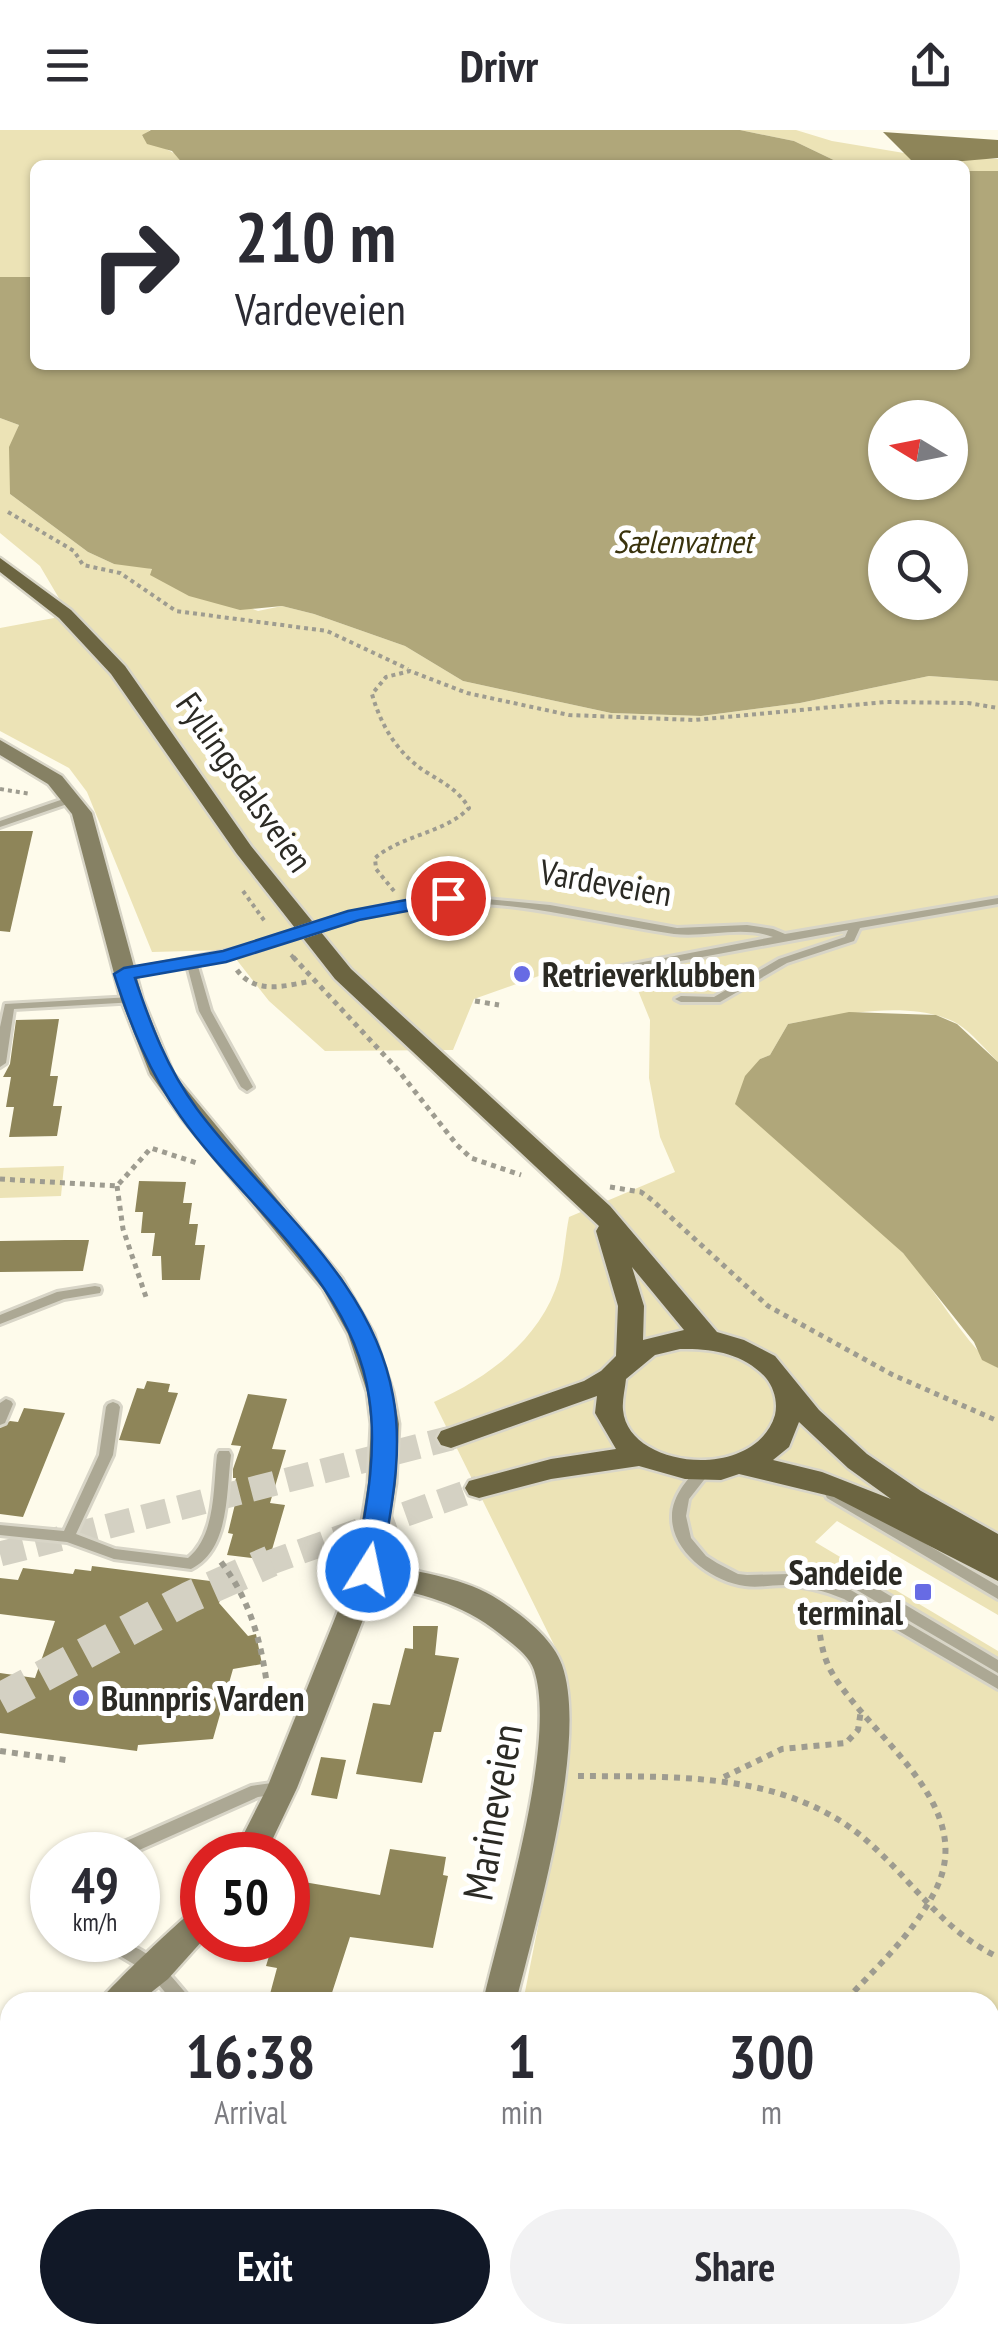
<!DOCTYPE html>
<html lang="en">
<head>
<meta charset="utf-8">
<style>
	body { margin:0; font-family:"PT Sans Narrow",sans-serif; background:#f2f2f3; color:#2b2b33; height:100vh; display:flex; flex-direction:column; font-size:38px; white-space:nowrap }
	* { box-sizing:border-box; margin:0 }
	p { font-size:32px; color:#7c7c81 }
	.icon { flex:none; width:55px; height:55px; fill:none; stroke:currentColor; stroke-width:2; stroke-linecap:round; stroke-linejoin:round }
	.map { position:relative; flex:1; overflow:hidden }
	.sheet { position:absolute; left:0px; top:1862px; width:1000px; height:352px; display:flex; flex-direction:column; background:#fff; border-radius:30px 30px 0 0; box-shadow:0 2px 8px #0004 }
	.sheet>* { flex:none }
	.banner { position:absolute; left:30px; top:30px; width:940px; height:210px; border-radius:15px; box-shadow:0 2px 8px #0004; background:#fff; color:#2b2b33; overflow:hidden }
	.needle { width:65px; rotate:280deg }
	.buttons { position:absolute; left:868px; top:270px; display:grid; gap:20px }
	.buttons a { display:grid; place-items:center; width:100px; height:100px; border-radius:50%; background:#fff; box-shadow:0 2px 8px #0004; font-size:50px }
	.speed { position:absolute; left:30px; top:1702px; display:flex; gap:20px; font-size:50px; font-weight:700; text-align:center }
	.speed>* { display:grid; place-content:center; width:130px; height:130px; border-radius:50%; background:#fff; box-shadow:0 2px 8px #0004; line-height:1 }
	.speed small { font-size:25px; font-weight:400 }
	.speed .limit { border:15px solid #d22; background:#fff; color:#111 }
	.pin { position:absolute; display:grid; place-items:center; width:85px; height:85px; color:#fff; margin:-42px; border:5px solid #fff; border-radius:50%; box-shadow:0 2px 10px #0007 }
	.me { position:absolute; width:110px; margin:-55px; rotate:10deg; stroke-linejoin:round; filter:drop-shadow(0 0 8px #0008) }
	.turn { display:flex; align-items:center; gap:35px; height:210px; padding:0 40px; font-size:45px }
	.turn .icon { width:130px; height:130px; stroke-width:2.5 }
	.turn b { display:block; font-size:70px; line-height:85px }
	.eta { display:flex; justify-content:space-evenly; align-items:center; height:170px; text-align:center }
	.eta b { font-size:60px; font-weight:800; line-height:70px }
	.cta { display:flex; gap:20px; margin-top:auto; padding:20px 40px }
	.cta a { flex:1; height:115px; border-radius:60px; background:#111827; color:#fff; font-size:40px; font-weight:800; line-height:115px; text-align:center }
	.cta a+a { background:#f2f2f3; color:#2b2b33 }
	header { display:flex; justify-content:space-between; align-items:center; height:130px; padding:0 40px; background:#fff; font-size:45px; font-weight:800 }
	.map>svg:first-child { display:block }
</style>
</head>
<body>
<header><svg class="icon" aria-label="menu" viewBox="0 0 24 24"><path d="M4 6h16M4 12h16M4 18h16"/></svg>Drivr<svg class="icon" aria-label="share" viewBox="0 0 24 24"><path d="M12 15V3M7 8l5-5 5 5M5 13v7h14v-7"/></svg></header>
<div class="map">
<svg width="998" height="2214" viewBox="0 0 998 2214">
	<rect width="100%" height="100%" fill="#fefbeb"/>
	<g fill="#ece3b6">
		<path d="M0 0H150L142 6 181 27 179 33 184 35H35V147H0Z"/>
		<path d="M740 0H796L832 11 916 25 998 29V41H965V35H844L794 11Z"/>
		<path d="M0 288 19 295 12 313 10 364 88 422 114 434H138L258 481 282 476 314 484 405 516 463 551 611 583 701 586 800 573 929 546 998 551V932C986 920 972 903 958 894 913 868 835 885 788 894L770 925 760 929 736 974C790 1023 849 1070 902 1122 929 1149 971 1224 998 1238V1485L837 1391 815 1412 998 1521V2214H738L746 2205H990V1872H523L563 1670 571 1574 559 1525 434 1272C488 1248 541 1209 559 1149 564 1130 565 1107 569 1087L675 1042 660 1007 649 948 650 890 635 853 578 832 474 869 453 920 325 921 269 871 229 820 152 822 87 662 69 638 0 601V498L54 488 63 475 40 436 0 403Z"/>
		<path d="M64 1036 61 1066 0 1068V1038Z"/>
	</g>
	<g fill="#b0a77a" fill-rule="evenodd">
		<path d="M151 0H740L794 11 844 35H184L172 21 147 14 142 5Z"/>
		<path d="M965 41H998V551L929 546 800 573 701 586 611 583 463 551 405 516 314 484 282 476 240 480 189 466 150 445 152 439 114 434 88 422 10 364 9 317 19 295 0 288V147H35V235H965ZM885 288H950V352H885ZM885 408H950V472H885Z"/>
		<path d="M849 882 936 885 957 894 998 932V1238L982 1230 974 1212 903 1123 735 974 745 946 760 929 770 925 788 894Z"/>
	</g>
	<g fill="#8e8559">
		<path d="M883 2 998 10V28L916 35Z"/>
		<path d="M0 701H33L10 802 0 801Z"/>
		<path d="M59 889 50 946H58L53 976H62L57 1006 9 1007 14 977H6L11 947H3L10 934 16 890Z"/>
		<path d="M139 1051 186 1052 183 1073H192L189 1094H198L195 1115H205L200 1150H162L161 1126H152L155 1103H141L143 1082H135Z"/>
		<path d="M65 1110H89L83 1141 0 1142V1111Z"/>
		<path d="M147 1251 170 1254 168 1262 178 1263 160 1314 119 1310 137 1258 144 1259Z"/>
		<path d="M248 1264 287 1269 272 1319 286 1320 270 1373 285 1375 269 1430 227 1425 233 1404 228 1403 236 1370 231 1369 236 1348H233V1339L241 1316 231 1315Z"/>
		<path d="M24 1278 65 1283 23 1387 0 1384V1298L10 1291 18 1292Z"/>
		<path d="M92 1436 226 1453 219 1473 248 1506 256 1504 262 1534 233 1539 213 1609 138 1615 137 1621 0 1603V1543L35 1548 55 1491 0 1484V1448L18 1450 23 1438 73 1444 75 1439 91 1441Z"/>
		<path d="M413 1496H438L435 1525 459 1528 441 1602H434L422 1653 356 1644 373 1573 390 1575 405 1518 413 1519Z"/>
		<path d="M321 1627 346 1630 337 1669 311 1665Z"/>
		<path d="M390 1719 446 1727 443 1745 448 1746 433 1818 350 1807 329 1872H280L270 1864 277 1838 266 1836 274 1810H288V1764L292 1750 380 1765Z"/>
	</g>
	<g fill="none" stroke-linecap="round" stroke-linejoin="round">
		<g stroke="#d4d1c3" stroke-width="25" stroke-dasharray="25 12" stroke-linecap="butt">
			<path d="M0 1424 451 1308"/>
			<path d="M266 1434 479 1358"/>
		</g>
		<g stroke="#d4d1c3" stroke-width="32" stroke-dasharray="32 16" stroke-linecap="butt">
			<path d="M0 1569 190 1467 271 1431"/>
			<path d="M0 1914 10 1916"/>
			<path d="M900 2205 978 2214"/>
		</g>
		<defs>
			<g id="service">
				<path d="M72 666 77 669 76 671 0 697V691Z"/>
				<path d="M465 767 550 775 677 798 747 795 773 799 785 804 998 768V774L860 798 854 811 787 833 720 872H681L675 869 681 866 714 867 779 829 845 807 848 800 616 843 612 842 610 840 612 838 773 807C741 795 707 808 674 804 590 792 507 766 422 775 393 778 367 786 339 793L334 790 335 788C381 774 417 769 465 767Z"/>
				<path d="M246 817 250 818 251 820 250 822 197 833 211 881 253 957 247 961 241 957 199 881 187 835 124 847 118 844 124 841Z"/>
				<path d="M132 867 138 870 136 872 14 879 6 933 0 937V897L5 874Z"/>
				<path d="M95 1156 100 1157 101 1160 100 1163 64 1169 0 1194V1185L57 1162Z"/>
				<path d="M6 1269 11 1271 13 1274 5 1293 0 1295V1273Z"/>
				<path d="M113 1272 118 1274 120 1277 113 1325 76 1404 115 1419 188 1428C216 1405 213 1358 217 1325L219 1321H229L231 1325C226 1362 230 1420 191 1439L114 1429 67 1412 0 1405V1395L64 1401 99 1325 106 1277 108 1274Z"/>
				<path d="M704 1336 709 1337 711 1341 689 1369 686 1386 691 1408 706 1426 717 1433 738 1444 747 1445 789 1444 825 1451 857 1447 862 1449 998 1530V1543L855 1459H849L998 1546V1559L844 1469C825 1461 805 1456 784 1455 771 1455 758 1458 745 1456 713 1452 671 1422 672 1386 672 1367 688 1345 704 1336Z"/>
				<path d="M832 1359 998 1456V1469L827 1368 825 1364 827 1360Z"/>
				<path d="M279 1652 284 1653 287 1658 284 1663 258 1667 128 1725H104L106 1720 251 1656Z"/>
				<path d="M100 1810C143 1810 163 1836 189 1867L191 1872H173L150 1844 102 1815Z"/>
				<path d="M649 2205H666L667 2208 665 2214H644Z"/>
			</g>
			<path id="minor" d="M3 1928 10 1930V2075L0 2079Z"/>
			<g id="secondary">
				<path d="M0 610 62 646 92 683 143 870 173 943 342 1148 374 1204 393 1262 399 1294 396 1353 383 1434C422 1443 466 1448 499 1470 522 1485 553 1509 562 1535 589 1611 536 1791 516 1872H483C501 1793 558 1612 534 1540 530 1528 519 1519 509 1511 465 1474 432 1467 377 1454L297 1658 265 1725H233L267 1658 354 1441 368 1353 371 1294 367 1262 348 1204 323 1159 184 991 150 944 121 870 72 684 48 654 0 625Z"/>
				<path d="M202 1774 203 1810 168 1849 139 1872H99C102 1864 193 1777 202 1774Z"/>
				<path d="M393 2205H429L426 2214H390Z"/>
			</g>
			<g id="primary">
				<path d="M0 428 71 480 125 536 251 716 351 839 610 1076 717 1202 744 1210 775 1226 819 1280 867 1324 921 1361 998 1404V1451L834 1367 739 1344 721 1350 685 1349 639 1336 551 1349 479 1368 469 1365 465 1358 469 1351 551 1329 616 1319 595 1283 597 1266 451 1318 441 1315 437 1308 441 1301 584 1251 601 1241 616 1226 618 1176 596 1101 599 1096 335 849 237 724 111 544 59 488 0 442ZM632 1137 684 1200 643 1210 644 1176ZM680 1219C711 1218 744 1223 766 1248 774 1258 778 1272 775 1285 755 1352 628 1339 623 1280 622 1271 625 1259 626 1249L655 1225ZM799 1292 848 1338 891 1369 822 1342 773 1330 789 1317Z"/>
				<path d="M998 2058V2098L990 2101V2061Z"/>
				<path d="M861 2205H902L899 2214H858Z"/>
			</g>
		</defs>
		<use href="#service" stroke="#d8d5c7" stroke-width="6"/>
		<use href="#minor" stroke="#d8d5c7" stroke-width="5"/>
		<use href="#secondary" stroke="#d8d5c7" stroke-width="5"/>
		<use href="#primary" stroke="#d8d5c7" stroke-width="5"/>
		<g stroke="#9e9c90" stroke-width="4" stroke-dasharray="4 4" stroke-linecap="butt">
			<path d="M8 382 74 421 83 435 120 443 176 481 327 501 408 539"/>
			<path d="M0 659 31 664"/>
			<path d="M243 761 266 793"/>
			<path d="M394 761 376 739 375 728C402 705 445 703 469 678 458 660 444 653 426 642 398 624 381 596 372 564L386 547 410 541 467 563 569 585 694 590 886 572 968 573 998 578"/>
			<path d="M291 825 295 829"/>
		</g>
		<g stroke="#9e9c90" stroke-width="5" stroke-dasharray="5 5" stroke-linecap="butt">
			<path d="M293 827 398 940 457 1015 471 1028 521 1045"/>
			<path d="M237 840C255 865 285 856 311 851"/>
			<path d="M475 871 499 875"/>
			<path d="M0 1049 117 1056 151 1018 197 1033"/>
			<path d="M117 1056 123 1099 147 1170"/>
			<path d="M610 1057 641 1062 652 1070 768 1176 893 1245 998 1291"/>
		</g>
		<g stroke="#9e9c90" stroke-width="6" stroke-dasharray="6 6" stroke-linecap="butt">
			<path d="M221 1432C257 1479 265 1531 271 1588"/>
			<path d="M818 1481C819 1501 821 1523 831 1541 869 1608 983 1676 933 1765 911 1806 875 1839 844 1872"/>
			<path d="M0 1621 66 1630"/>
			<path d="M578 1646C684 1647 798 1641 879 1722 919 1760 947 1803 998 1827"/>
			<path d="M724 1647 782 1619 846 1613 858 1600 861 1580"/>
			<path d="M990 2017 998 2009"/>
			<path d="M799 2214 808 2205"/>
		</g>
		<use href="#service" fill="#aca894" fill-rule="evenodd"/>
		<use href="#minor" fill="#aca894" fill-rule="evenodd"/>
		<use href="#secondary" fill="#868164" fill-rule="evenodd"/>
		<use href="#primary" fill="#6c6541" fill-rule="evenodd"/>
		<defs>
			<path id="service-bridge" d="M246 820 339 790"/>
		</defs>
		<use href="#service-bridge" stroke="#d8d5c7" stroke-width="14" stroke-linecap="butt"/>
		<use href="#service-bridge" stroke="#aca894" stroke-width="10"/>
	</g>
	<path fill="#1a73e8" stroke="#114b97" stroke-width="2.5" d="M448 762 455 763V772L359 790 226 832 135 848C151 896 167 938 197 979 265 1071 372 1147 393 1266 404 1324 390 1383 381 1440L377 1448H359L355 1440C365 1383 378 1325 369 1267 352 1151 245 1077 181 987 149 942 131 897 114 844L124 838 223 821 348 781Z"/>
	<g fill="#676be4" stroke="#fff" stroke-width="4">
		<circle cx="522" cy="844" r="10"/>
		<rect x="913" y="1452" width="20" height="20" rx="5"/>
		<circle cx="81" cy="1568" r="10"/>
	</g>
	<g text-anchor="middle" dominant-baseline="central" stroke-width="10" stroke-linejoin="round" paint-order="stroke">
		<g font-size="32" font-style="italic" fill="#39320c" stroke="#fff">
			<text x="683" y="411">Sælenvatnet</text>
		</g>
		<g font-size="35" fill="#2b2a24" stroke="#fff">
			<text transform="translate(245 652) rotate(55)">Fyllingsdalsveien</text>
			<text transform="translate(606 752) rotate(10)">Vardeveien</text>
		</g>
		<g font-size="35" font-weight="bold" fill="#2b2a24" stroke="#fff" text-anchor="start">
			<text x="542" y="844">Retrieverklubben</text>
			<text x="903" y="1442" text-anchor="end">Sandeide<tspan x="903" dy="40">terminal</tspan></text>
			<text x="101" y="1568">Bunnpris Varden</text>
		</g>
		<g font-size="42" fill="#2b2a24" stroke="#fff">
			<text transform="translate(492 1682) rotate(-80)">Marineveien</text>
		</g>
	</g>
</svg>
<div class="buttons">
<a><svg class="needle" viewBox="-14 -14 28 28"><path d="M0-13l5 13h-10z" fill="#e53935"/><path d="M0 13l5-13h-10z" fill="#7c7c81"/></svg></a>
<a><svg class="icon" aria-label="search" viewBox="0 0 24 24"><circle cx="10" cy="10" r="6"/><path d="M15 15l6 6"/></svg></a>
</div>
<div class="speed"><div>49<small>km/h</small></div><div class="limit">50</div></div>
<div class="pin" style="left:448px;top:768px;background:#d93025"><svg class="icon" aria-label="arrive" viewBox="0 0 24 24"><path d="M6 21V4h12l-3 4 3 4H6"/></svg></div>
<svg class="me" style="left:368px;top:1440px" viewBox="-20 -20 40 40"><circle r="17" fill="#1a73e8" stroke="#fff" stroke-width="3"/><path d="M0-11L8 9 0 5-8 9z" fill="#fff"/></svg>
<div class="banner">
<div class="turn"><svg class="icon" aria-label="right" viewBox="0 0 24 24"><path d="M7 20v-9h11M14 6l5 5-5 5"/></svg><div><b>210 m</b>Vardeveien</div></div>
</div>
<section class="sheet">
<div class="eta">
<div><b>16:38</b><p>Arrival</p></div>
<div><b>1</b><p>min</p></div>
<div><b>300</b><p>m</p></div>
</div>
<div class="cta"><a>Exit</a><a>Share</a></div>
</section>
</div>
</body>
</html>
